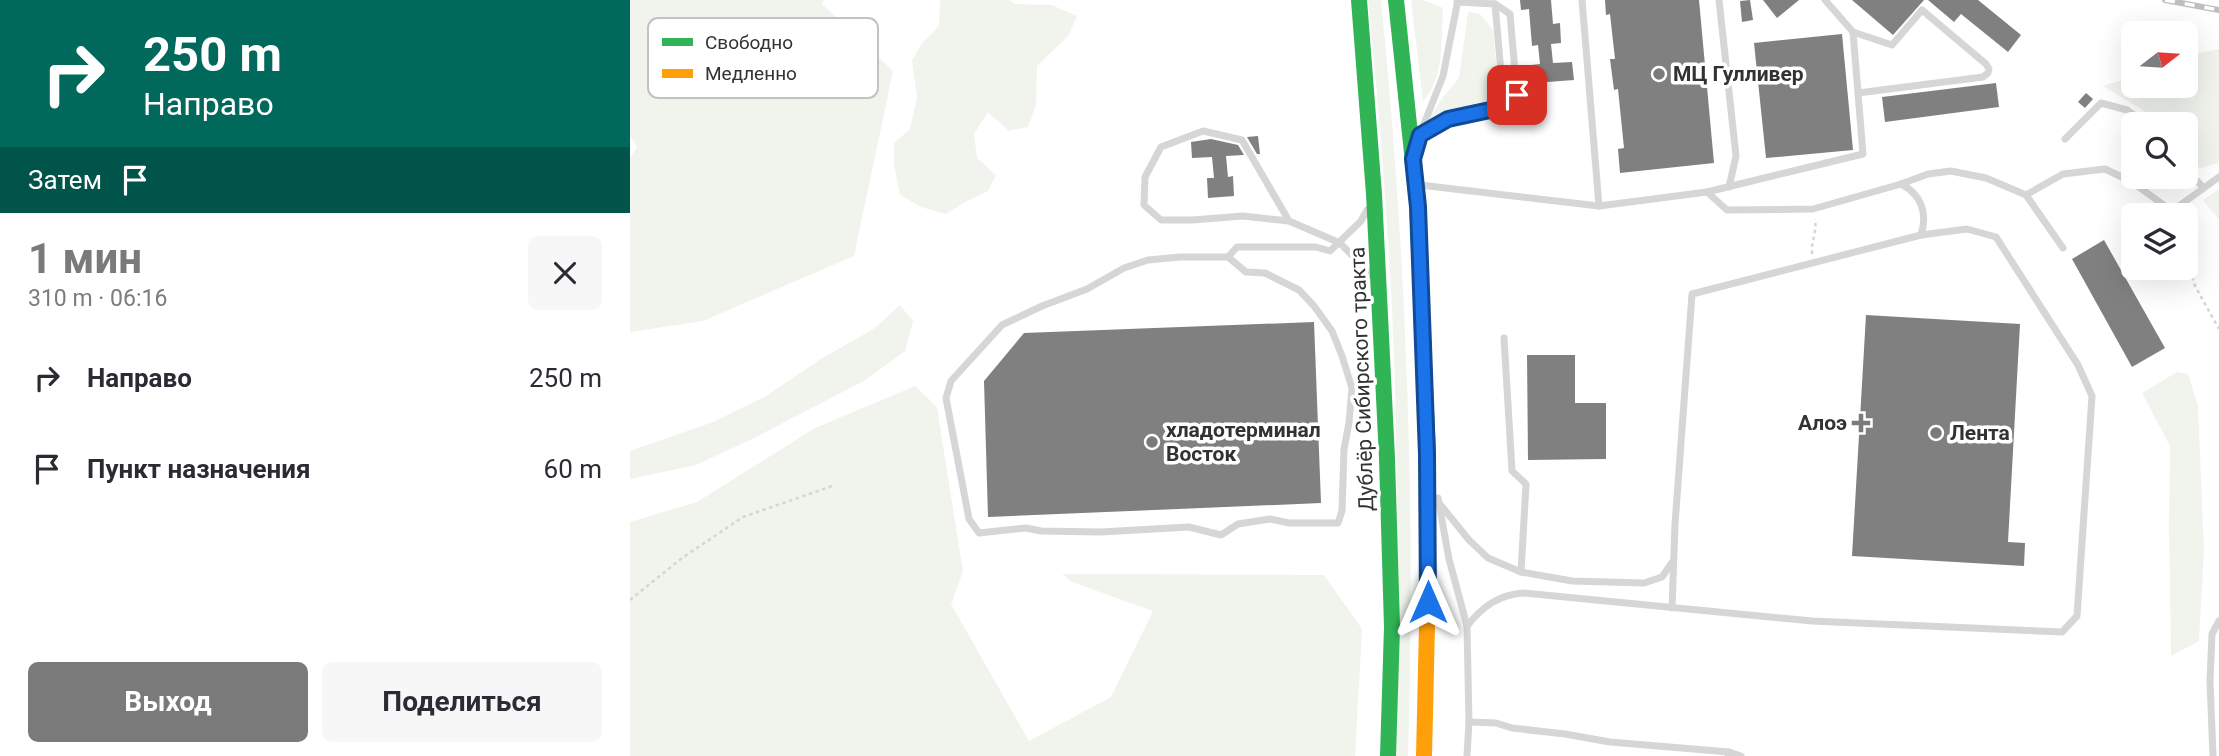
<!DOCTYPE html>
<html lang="ru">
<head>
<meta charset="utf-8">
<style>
	body { margin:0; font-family:Roboto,sans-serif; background:#f7f7f7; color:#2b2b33; height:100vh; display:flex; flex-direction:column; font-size:26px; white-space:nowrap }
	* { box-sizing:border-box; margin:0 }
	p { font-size:23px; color:#7c7c81 }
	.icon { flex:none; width:38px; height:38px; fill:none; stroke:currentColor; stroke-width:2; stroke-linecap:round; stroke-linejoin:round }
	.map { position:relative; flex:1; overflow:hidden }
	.drawer { display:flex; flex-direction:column; background:#fff; width:630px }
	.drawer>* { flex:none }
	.top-card { background:#00695c; color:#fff; overflow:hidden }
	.needle { width:46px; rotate:73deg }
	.controls { position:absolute; left:1491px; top:21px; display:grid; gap:14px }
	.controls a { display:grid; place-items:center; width:77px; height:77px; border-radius:10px; background:#fff; box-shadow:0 7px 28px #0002; font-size:35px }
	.pin { position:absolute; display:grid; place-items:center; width:60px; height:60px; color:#fff; margin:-30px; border-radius:14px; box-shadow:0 4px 10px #0006 }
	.me { position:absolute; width:77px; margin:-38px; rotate:0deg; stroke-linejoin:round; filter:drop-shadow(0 0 5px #0008) }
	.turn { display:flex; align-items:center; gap:24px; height:147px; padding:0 28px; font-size:32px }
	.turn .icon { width:91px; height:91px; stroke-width:2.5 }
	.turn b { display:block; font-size:49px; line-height:60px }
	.then { display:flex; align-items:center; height:66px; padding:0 28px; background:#0003; gap:14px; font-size:26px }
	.round { display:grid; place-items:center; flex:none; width:74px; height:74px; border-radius:10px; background:#f7f7f7 }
	.summary { display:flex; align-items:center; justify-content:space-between; height:119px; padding:0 28px }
	h1 { font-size:42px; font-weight:700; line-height:52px; color:#7a7a7a }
	.action { display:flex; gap:14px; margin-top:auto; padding:14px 28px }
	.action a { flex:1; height:80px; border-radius:10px; background:#7a7a7a; color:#fff; font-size:28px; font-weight:700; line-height:80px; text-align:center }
	.action a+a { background:#f7f7f7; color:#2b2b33 }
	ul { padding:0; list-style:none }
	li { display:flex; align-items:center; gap:21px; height:91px; padding:0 28px }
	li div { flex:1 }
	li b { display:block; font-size:26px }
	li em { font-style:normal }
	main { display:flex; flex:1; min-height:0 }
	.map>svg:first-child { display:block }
</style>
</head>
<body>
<main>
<section class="drawer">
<div class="top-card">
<div class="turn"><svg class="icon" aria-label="right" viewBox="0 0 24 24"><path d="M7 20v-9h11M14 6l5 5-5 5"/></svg><div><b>250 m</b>Направо</div></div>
<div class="then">Затем<svg class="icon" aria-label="arrive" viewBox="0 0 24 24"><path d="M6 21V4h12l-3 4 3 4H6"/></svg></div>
</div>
<div class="summary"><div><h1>1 мин</h1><p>310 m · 06:16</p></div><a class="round"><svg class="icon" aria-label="close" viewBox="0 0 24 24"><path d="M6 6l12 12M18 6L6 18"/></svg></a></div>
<ul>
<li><svg class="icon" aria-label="right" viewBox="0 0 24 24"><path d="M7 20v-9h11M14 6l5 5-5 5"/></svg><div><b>Направо</b></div><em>250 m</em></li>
<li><svg class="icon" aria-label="arrive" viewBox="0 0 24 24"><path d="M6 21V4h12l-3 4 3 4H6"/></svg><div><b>Пункт назначения</b></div><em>60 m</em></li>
</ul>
<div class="action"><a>Выход</a><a>Поделиться</a></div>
</section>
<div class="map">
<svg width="1589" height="756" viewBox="0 0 1589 756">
	<rect width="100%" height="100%" fill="#fff"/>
	<g fill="#f0f4ed">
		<path d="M0 0H194L192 4 263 71 224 256 73 321 0 332V158L7 147 0 136Z"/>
		<path d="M312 0H379L385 4 422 5 447 16 438 36 407 66 406 105 398 127 379 131 358 112 344 134 347 158 366 175 358 191 337 201 316 214 291 207 270 195 264 164V143L280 129 287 98 282 60 292 43 309 26 310 1Z"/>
		<path d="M738 0H751C776 251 786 504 778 756H766C767 632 768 509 765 385 761 257 751 128 738 0Z"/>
		<path d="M781 0H793L813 8C811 39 815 77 793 101Z"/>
		<path d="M838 12 850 14 863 30 868 83 861 99 848 106 825 110 799 119 811 100 829 78Z"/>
		<path d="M1589 49V163L1570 168 1556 154V124H1528L1519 114 1473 86 1503 77V86H1556V56Z"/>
		<path d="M1589 189V220L1573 200Z"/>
		<path d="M270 305 283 321 275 351 234 381 124 438 66 465 0 479V451L83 422 136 396 191 359 245 328Z"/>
		<path d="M1547 372 1558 374 1568 406 1574 551 1569 641 1541 656 1539 527 1540 446 1512 393Z"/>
		<path d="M285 386 307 407 313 446 333 571 321 604 399 741 481 697 523 611 442 582 432 574 694 575 732 629 725 756H0V522L67 502 185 428Z"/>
	</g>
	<g fill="#808080">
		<path d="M890 0H921L923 24 930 23 931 43 921 44 923 63 942 62 944 80 892 84 891 66 910 64 908 45 902 46 899 9 891 10Z"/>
		<path d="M975 0H1069L1084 163 990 173 988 149 994 148 988 89 984 90 980 59H985L980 14 976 15Z"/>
		<path d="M1120 0 1123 20 1112 22 1110 1Z"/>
		<path d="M1133 0H1169L1147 18Z"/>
		<path d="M1222 0H1294L1263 35Z"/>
		<path d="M1298 0H1348L1391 35 1378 52 1331 14 1324 22Z"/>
		<path d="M1212 34 1223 150 1136 158 1124 43Z"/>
		<path d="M1366 83 1369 107 1255 122 1252 97Z"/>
		<path d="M1456 93 1463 99 1455 108 1448 102Z"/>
		<path d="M628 136 630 154H627L617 137Z"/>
		<path d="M581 139 608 145 614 155 596 156 598 177 603 176 604 196 578 198 577 178H584L582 157 562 158 561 142Z"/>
		<path d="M1474 240 1535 348 1502 367 1442 259Z"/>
		<path d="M1236 315 1390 324 1378 542 1395 543 1394 566 1222 556Z"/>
		<path d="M684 322 691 503 358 517 354 381 394 333Z"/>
		<path d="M897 355H945V403H976V459L898 460Z"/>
	</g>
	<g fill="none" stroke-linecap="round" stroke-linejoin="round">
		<g stroke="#d5d5d5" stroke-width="2.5" stroke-dasharray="3.5 3.5" stroke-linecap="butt">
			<path d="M1182 254C1181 241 1187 232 1185 219"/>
			<path d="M1556 257 1565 286 1589 329"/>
			<path d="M0 600 52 558 113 517 205 485"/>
		</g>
		<g stroke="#d6d6d6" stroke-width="7">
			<path d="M952 0 969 206"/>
			<path d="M1089 0 1106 156 1099 187"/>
			<path d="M865 4 880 14 887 95 874 107"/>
			<path d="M1223 32 1262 45 1292 10 1356 64 1359 69 1358 73 1353 77 1228 93"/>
			<path d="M790 134 813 76 828 0"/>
			<path d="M1435 139 1471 103 1497 110 1516 124"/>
			<path d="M788 141 790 135 818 119 874 107 865 4 827 2"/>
			<path d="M1556 170 1573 187"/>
			<path d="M1271 184C1291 194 1298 213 1291 235"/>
			<path d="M790 185 969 206 1077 192 1233 154 1223 32 1195 0"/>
			<path d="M1077 192 1097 210 1183 209 1271 184 1298 174 1321 171 1356 178 1396 195 1433 174 1475 169 1502 182 1542 211 1589 177"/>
			<path d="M1396 195 1433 248"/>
			<path d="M659 221 612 140 573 131 531 147 515 177 514 205 531 220H562L613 216 659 221 710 243 742 276"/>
			<path d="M598 257 616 272 635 273 669 290 684 306 702 331 712 356 722 388 719 423 714 449 712 511 708 523H659L640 519 608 524 591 535 559 527 471 532 411 531 396 528 349 533 339 519 316 398 321 381 372 325 412 306 457 289 494 268 518 260 550 257H598L607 247H686L700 251 731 221 737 210"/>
			<path d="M874 338 882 471 896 484 891 572"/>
			<path d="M808 498 819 559 837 626 839 722 837 756"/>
			<path d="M809 503 839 540 858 558 891 572 942 581 1014 583 1032 577 1043 561"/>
			<path d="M837 626C852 607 868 595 893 593L1182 621 1432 632 1447 616 1462 396 1448 365 1366 237 1337 229 1291 235 1062 294 1045 524 1042 608"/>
			<path d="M839 722 866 723 882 728 935 734 980 742 1099 752 1098 756"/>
			<path d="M1099 752 1111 756"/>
			<path d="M1583 756 1580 681 1582 634 1589 621"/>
		</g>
		<g stroke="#30b455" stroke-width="16">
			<path d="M729 0 744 194 757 458 762 627 758 756"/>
			<path d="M766 0 787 201 798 455V582"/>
		</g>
		<path stroke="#ff9f0a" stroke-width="16" d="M794 756 798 582"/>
		<defs>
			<path id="rail" d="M1535 0 1589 10"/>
		</defs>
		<use href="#rail" stroke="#bebebe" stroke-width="6"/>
		<use href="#rail" stroke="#fff" stroke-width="3.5" stroke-dasharray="10" stroke-linecap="butt"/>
	</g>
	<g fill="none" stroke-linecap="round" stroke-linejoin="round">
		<defs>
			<path id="route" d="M798 602 797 455 788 207 783 159 790 135 818 119 874 107 887 95"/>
		</defs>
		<use href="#route" stroke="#114b97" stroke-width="18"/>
		<use href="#route" stroke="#1a73e8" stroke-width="12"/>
	</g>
	<g fill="#7a7a7a" stroke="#fff" stroke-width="2.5">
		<circle cx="1029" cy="74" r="7"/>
		<path d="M1227.5 412.5h7v7h7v7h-7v7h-7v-7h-7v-7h7z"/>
		<circle cx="1306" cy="433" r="7"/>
		<circle cx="522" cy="442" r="7"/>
	</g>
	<g text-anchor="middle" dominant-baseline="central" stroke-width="7" stroke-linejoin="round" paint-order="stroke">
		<g font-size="21" font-weight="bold" fill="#323232" stroke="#fff" text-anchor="start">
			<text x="1043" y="74">МЦ Гулливер</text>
			<text x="1217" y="423" text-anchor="end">Алоэ</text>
			<text x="536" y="430">хладотерминал<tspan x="536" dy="24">Восток</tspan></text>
			<text x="1320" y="433">Лента</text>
		</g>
		<g font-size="21" fill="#323232" stroke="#fff">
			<text transform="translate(732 379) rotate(-92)">Дублёр Сибирского тракта</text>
		</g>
	</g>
	<rect x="18" y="18" width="230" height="80" rx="10" fill="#fff" stroke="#c2c2c2" stroke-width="2"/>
	<rect x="32" y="38" width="31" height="8" fill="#30b455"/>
	<rect x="32" y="69" width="31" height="9" fill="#ff9f0a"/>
	<g font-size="19" fill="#323232">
		<text x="75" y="49">Свободно</text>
		<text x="75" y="80">Медленно</text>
	</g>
</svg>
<div class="controls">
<a><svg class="needle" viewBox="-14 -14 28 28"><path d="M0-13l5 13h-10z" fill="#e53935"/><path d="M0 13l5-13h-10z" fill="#7c7c81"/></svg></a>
<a><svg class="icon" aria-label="search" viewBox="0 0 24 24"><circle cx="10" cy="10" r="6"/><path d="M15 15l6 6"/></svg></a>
<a><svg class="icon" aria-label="layers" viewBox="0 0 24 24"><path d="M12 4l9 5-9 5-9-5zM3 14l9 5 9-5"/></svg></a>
</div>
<div class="pin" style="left:887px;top:95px;background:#d93025"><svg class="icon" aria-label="arrive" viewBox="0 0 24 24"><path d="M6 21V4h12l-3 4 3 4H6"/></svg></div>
<svg class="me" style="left:798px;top:602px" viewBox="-20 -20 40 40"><path d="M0-17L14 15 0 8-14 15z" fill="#1a73e8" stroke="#fff" stroke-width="4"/></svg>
</div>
</main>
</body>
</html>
